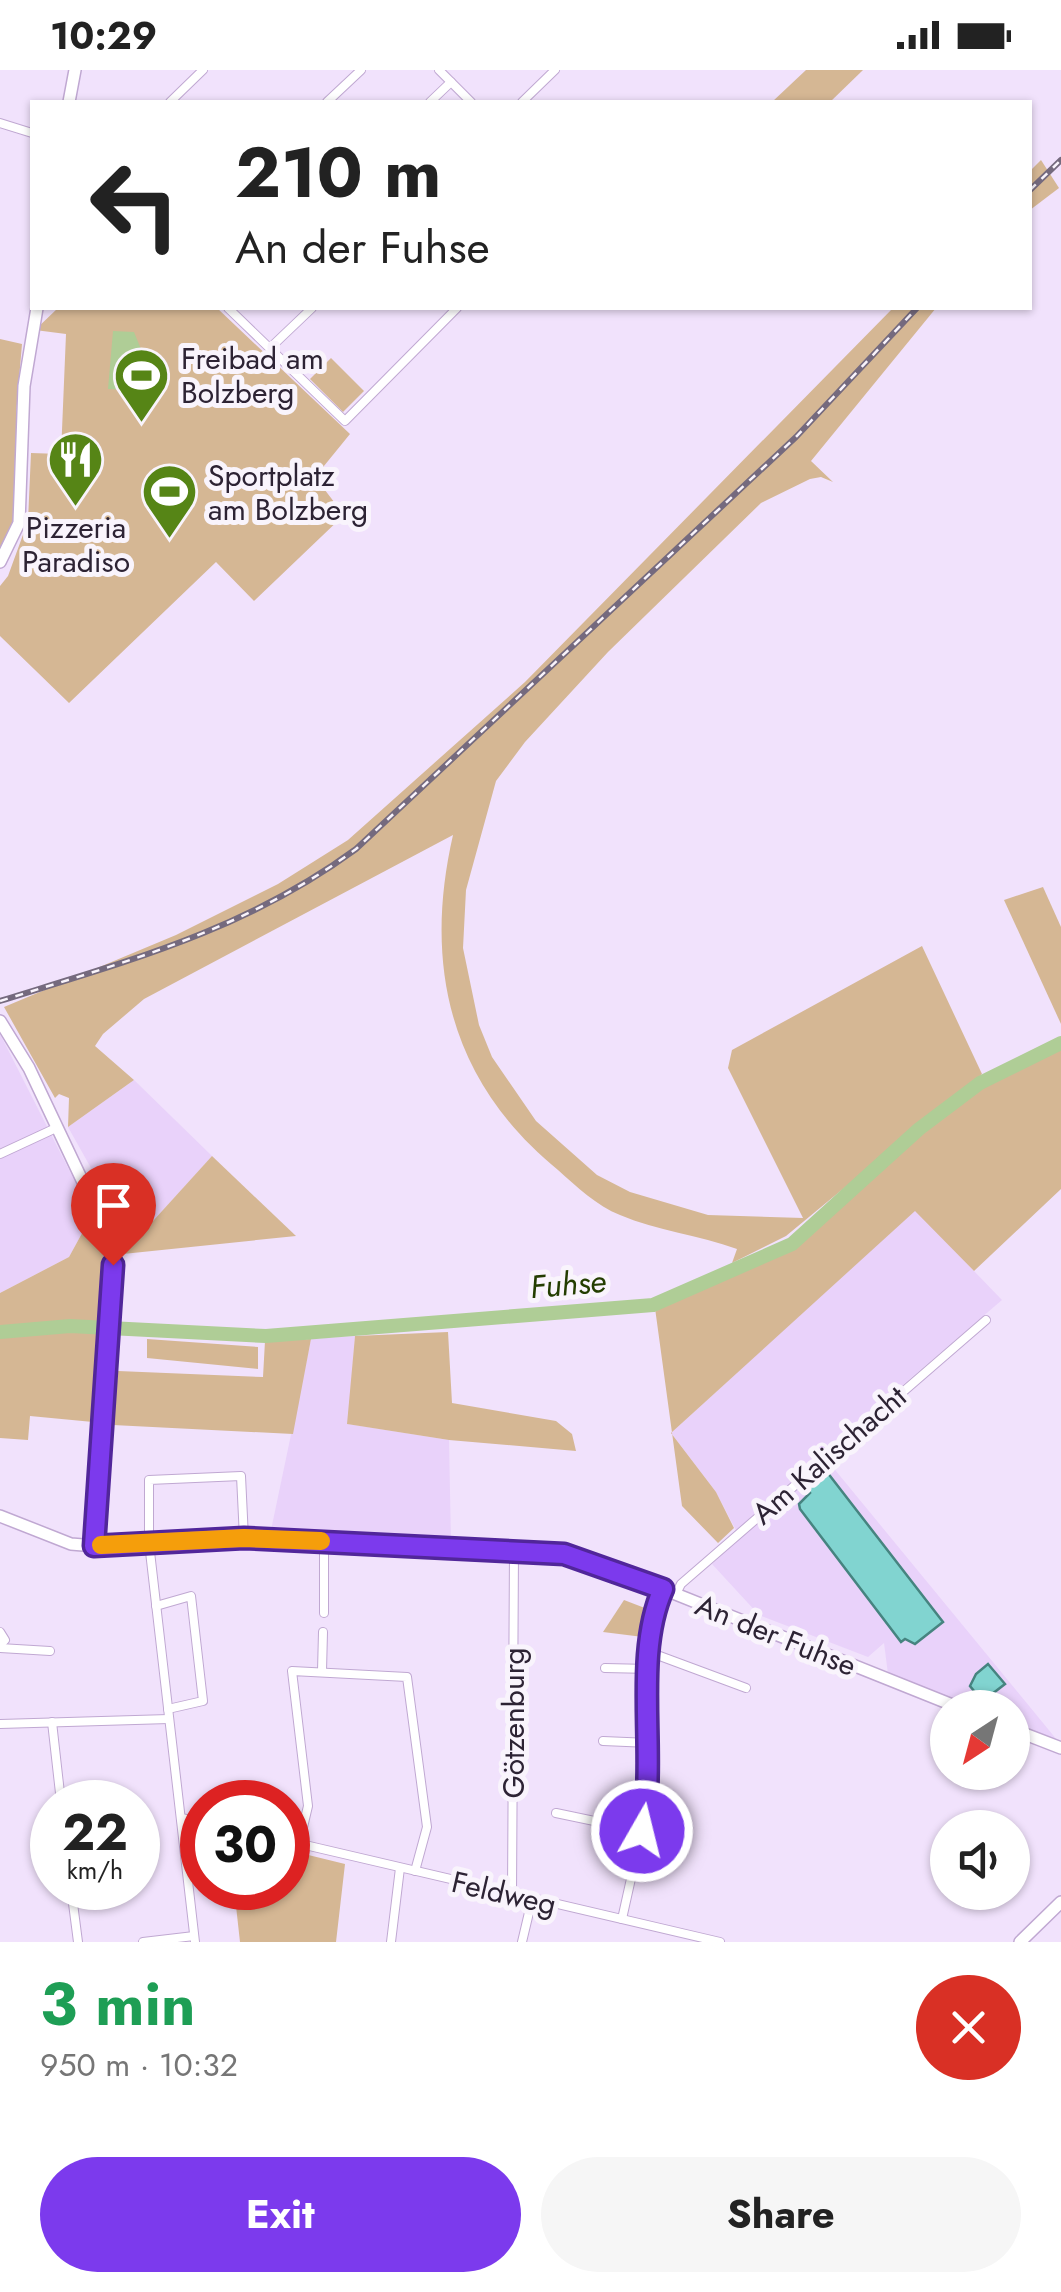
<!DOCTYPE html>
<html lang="en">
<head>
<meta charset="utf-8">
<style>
	body { margin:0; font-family:Jost,sans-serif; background:#f6f6f6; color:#222; height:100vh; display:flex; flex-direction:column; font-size:38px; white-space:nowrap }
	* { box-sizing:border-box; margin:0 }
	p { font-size:32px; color:#767676 }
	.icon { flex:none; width:55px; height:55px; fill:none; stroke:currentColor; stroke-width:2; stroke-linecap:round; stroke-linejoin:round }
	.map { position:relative; height:1872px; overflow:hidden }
	.details { display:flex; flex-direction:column; background:#fff; flex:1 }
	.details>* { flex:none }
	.hud { position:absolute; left:30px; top:30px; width:1002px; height:210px; border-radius:0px; box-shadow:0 2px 8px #0004; background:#fff; color:#222; overflow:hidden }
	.needle { width:65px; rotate:216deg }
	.controls { position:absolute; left:930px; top:1620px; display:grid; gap:20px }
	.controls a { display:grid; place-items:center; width:100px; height:100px; border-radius:50%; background:#fff; box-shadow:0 2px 8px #0004; font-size:50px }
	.speed { position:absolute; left:30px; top:1710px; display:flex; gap:20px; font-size:50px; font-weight:700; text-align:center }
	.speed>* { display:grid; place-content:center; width:130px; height:130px; border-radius:50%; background:#fff; box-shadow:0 2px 8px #0004; line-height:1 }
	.speed small { font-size:25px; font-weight:400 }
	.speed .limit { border:15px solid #d22; background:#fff; color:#111 }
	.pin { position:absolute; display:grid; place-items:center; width:85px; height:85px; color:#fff; margin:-102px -42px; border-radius:50% 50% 50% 0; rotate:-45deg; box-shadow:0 0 10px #0007 }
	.pin .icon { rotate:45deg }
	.me { position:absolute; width:110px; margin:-55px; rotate:8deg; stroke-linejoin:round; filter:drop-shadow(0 0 8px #0008) }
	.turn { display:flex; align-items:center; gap:35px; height:210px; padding:0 40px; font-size:45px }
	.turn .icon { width:130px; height:130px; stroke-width:2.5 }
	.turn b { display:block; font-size:70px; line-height:85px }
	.round { display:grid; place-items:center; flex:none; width:105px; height:105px; border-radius:52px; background:#f6f6f6 }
	.overview { display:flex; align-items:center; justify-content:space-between; height:170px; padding:0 40px }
	h1 { font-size:60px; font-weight:700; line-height:75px; color:#1e9e55 }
	.cta { display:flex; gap:20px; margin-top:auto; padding:20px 40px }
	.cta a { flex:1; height:115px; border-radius:60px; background:#7c3aed; color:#fff; font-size:40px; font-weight:700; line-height:115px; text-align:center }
	.cta a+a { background:#f6f6f6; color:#222 }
	.status { display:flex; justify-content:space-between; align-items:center; height:70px; padding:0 50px; background:#fff; direction:ltr }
	.status svg { height:28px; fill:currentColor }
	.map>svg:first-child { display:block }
</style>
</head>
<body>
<div class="status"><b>10:29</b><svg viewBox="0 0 49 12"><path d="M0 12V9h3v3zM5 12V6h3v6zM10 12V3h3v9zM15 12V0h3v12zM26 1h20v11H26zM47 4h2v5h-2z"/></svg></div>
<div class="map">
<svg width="1061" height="1872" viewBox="0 0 1061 1872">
	<rect width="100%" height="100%" fill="#f1e2fc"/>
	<g fill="#e9d2fa">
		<path d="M0 964 92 1145 69 1187 0 1223Z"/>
		<path d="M134 1010 212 1086 123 1184 100 1114 68 1057Z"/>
		<path d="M915 1140 1002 1230 822 1384 1057 1670 1013 1652 1012 1638 975 1637 888 1604 884 1573 868 1587 759 1545 712 1494 740 1468 716 1422 671 1363Z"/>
		<path d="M355 1266 348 1354 449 1370 451 1472 270 1465 311 1269Z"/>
	</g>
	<g fill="#d5b794">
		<path d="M806 0H863L830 32H772Z"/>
		<path d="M1041 90 1059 118 1030 140V101Z"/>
		<path d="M58 238H217L350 364 315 407 344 445 254 531 216 492 69 633 0 566V516L8 506 28 451 31 383 61 384 66 264 35 260Z"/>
		<path d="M893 238H936L811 391 833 412 821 407 810 409 761 433 608 582 525 672 496 711 466 820 463 878 479 955 492 987 536 1051 597 1105 630 1122 708 1145 803 1148 728 998 732 980 922 876 982 1004 786 1166 732 1193 737 1179C699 1165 657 1161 620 1145 597 1136 576 1116 558 1100 450 1012 423 896 453 765L144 929 103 964 95 976 134 1010 68 1057 69 1028 59 1024 55 1028 4 937 176 865 278 814 348 770 525 612Z"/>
		<path d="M0 269 22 274 16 345V446L0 481Z"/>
		<path d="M331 288 364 321 343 342 310 309Z"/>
		<path d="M1043 817 1061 857V954L1004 830Z"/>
		<path d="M1061 978V1119L974 1201 915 1141 671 1363 716 1422 734 1458 718 1473 682 1436 655 1238 793 1177 922 1063 978 1020Z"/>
		<path d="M212 1086 296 1166 123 1184Z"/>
		<path d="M92 1145 104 1177 105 1195 93 1352 30 1346 28 1370 0 1368V1223L69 1187Z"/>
		<path d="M448 1262 452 1333 556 1351 572 1364 576 1381 449 1370 347 1354 355 1266Z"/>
		<path d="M147 1269 258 1277V1299L147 1288Z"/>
		<path d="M311 1269 293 1364 113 1355 118 1301 263 1307 265 1271Z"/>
		<path d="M624 1530 650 1540 643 1567 603 1562Z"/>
		<path d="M288 1780 345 1794 336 1872H240L234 1818H288Z"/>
	</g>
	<path fill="#afcd96" d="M113 261 134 262 143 284 130 289 126 320 108 319Z"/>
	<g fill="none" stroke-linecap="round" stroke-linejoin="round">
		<path stroke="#afcd96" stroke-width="14" d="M0 1262 70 1256 266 1266 653 1235 792 1174 919 1059 980 1013 1061 973"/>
	</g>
	<g fill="#81d4d0" stroke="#468480" stroke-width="2.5">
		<path d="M827 1402 943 1552 915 1574 905 1569 901 1572 800 1439 799 1434 810 1423 806 1418Z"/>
		<path d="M988 1594 1005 1614 992 1624 979 1627 970 1616 976 1604Z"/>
	</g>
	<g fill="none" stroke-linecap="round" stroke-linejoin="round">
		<defs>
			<g id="street">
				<path d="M439 0 471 32"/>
				<path d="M170 32 203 0"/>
				<path d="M327 32 361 0"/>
				<path d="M430 32 451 12"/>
				<path d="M522 32 555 0"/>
				<path d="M0 53 32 63"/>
				<path d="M228 238 345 351 457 238"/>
				<path d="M270 278 312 238"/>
				<path d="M0 1084 56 1058"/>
				<path d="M324 1471V1543"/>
				<path d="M676 1524 681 1514 986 1250"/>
				<path d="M156 1536 191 1526 203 1631 168 1639"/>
				<path d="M0 1562 5 1570 0 1575"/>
				<path d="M0 1578 50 1581"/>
				<path d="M649 1582 746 1618"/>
				<path d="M605 1598 650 1599"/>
				<path d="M322 1601 323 1562"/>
				<path d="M52 1652 61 1732"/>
				<path d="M0 1654 169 1649"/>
				<path d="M603 1671 650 1673"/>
				<path d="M556 1743 642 1761"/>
				<path d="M181 1748 202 1752"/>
				<path d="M288 1771 720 1872"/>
				<path d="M299 1774 308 1736 292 1601 407 1607 427 1757 415 1801"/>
				<path d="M71 1818 78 1872"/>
				<path d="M512 1825 514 1480"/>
				<path d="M622 1849 649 1728V1582L663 1519"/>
				<path d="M143 1872 194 1866"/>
				<path d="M195 1872 149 1473V1410L241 1406 244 1468"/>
				<path d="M391 1872 400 1798"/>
				<path d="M522 1872 532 1830"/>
			</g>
			<g id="secondary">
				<path d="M69 32 75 0"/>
				<path d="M0 492 19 453 24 316 37 238"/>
				<path d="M0 951 29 998 99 1146 113 1195 95 1476"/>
				<path d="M0 1446 71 1474 95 1476 244 1468 564 1484 663 1519 960 1638"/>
				<path d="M1012 1659 1061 1678"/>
				<path d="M1020 1872 1061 1832"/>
			</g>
		</defs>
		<use href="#street" stroke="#c0a8d2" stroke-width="10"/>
		<use href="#secondary" stroke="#c0a8d2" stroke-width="14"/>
		<use href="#street" stroke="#fff" stroke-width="8"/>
		<use href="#secondary" stroke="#fff" stroke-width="11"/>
		<defs>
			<g id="rail">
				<path d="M1030 120 1061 90"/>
				<path d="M0 931C128 891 246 860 356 779L796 367 917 238"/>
			</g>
		</defs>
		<use href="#rail" stroke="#756a7e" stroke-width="6"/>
		<use href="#rail" stroke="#f9f4fc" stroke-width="2.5" stroke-dasharray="8" stroke-linecap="butt"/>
	</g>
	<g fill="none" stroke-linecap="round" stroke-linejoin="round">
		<defs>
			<path id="route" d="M113 1195 94 1476 244 1468 564 1484 663 1519C632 1589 658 1685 642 1761"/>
		</defs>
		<use href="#route" stroke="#51269a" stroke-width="25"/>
		<use href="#route" stroke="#7c3aed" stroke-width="18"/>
		<path stroke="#f59e0b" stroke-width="18" d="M101 1475 244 1468 321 1471"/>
	</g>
	<defs>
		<symbol id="stadium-pin" viewBox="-11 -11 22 30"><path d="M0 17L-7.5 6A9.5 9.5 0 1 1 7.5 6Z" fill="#568516" stroke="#f9f4fc"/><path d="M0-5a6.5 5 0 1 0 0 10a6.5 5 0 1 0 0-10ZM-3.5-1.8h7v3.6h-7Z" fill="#fff"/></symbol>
		<symbol id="restaurant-pin" viewBox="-11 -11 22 30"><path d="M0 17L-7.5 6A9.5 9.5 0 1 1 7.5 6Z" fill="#568516" stroke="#f9f4fc"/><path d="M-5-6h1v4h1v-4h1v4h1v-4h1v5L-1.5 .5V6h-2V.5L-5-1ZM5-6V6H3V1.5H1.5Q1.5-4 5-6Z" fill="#fff"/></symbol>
	</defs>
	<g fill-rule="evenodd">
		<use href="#stadium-pin" x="110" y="274" width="63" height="86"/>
		<use href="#restaurant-pin" x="44" y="358" width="63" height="86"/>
		<use href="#stadium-pin" x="138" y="390" width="63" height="86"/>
	</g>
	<g text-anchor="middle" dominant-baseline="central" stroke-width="10" stroke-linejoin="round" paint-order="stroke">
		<g font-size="30" fill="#2d2334" stroke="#f9f4fc" text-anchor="start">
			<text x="181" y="288">Freibad am<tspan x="181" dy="34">Bolzberg</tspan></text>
			<text x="208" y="405">Sportplatz<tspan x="208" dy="34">am Bolzberg</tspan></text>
			<text x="76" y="457" text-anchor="middle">Pizzeria<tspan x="76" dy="34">Paradiso</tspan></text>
		</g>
		<g font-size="30" fill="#2d2334" stroke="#f9f4fc">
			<text transform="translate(829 1385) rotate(-41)">Am Kalischacht</text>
			<text transform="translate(776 1565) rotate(22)">An der Fuhse</text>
			<text transform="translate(513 1653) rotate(-90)">Götzenburg</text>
			<text transform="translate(504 1823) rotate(13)">Feldweg</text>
		</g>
		<g font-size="32" font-style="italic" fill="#233d00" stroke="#f9f4fc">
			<text transform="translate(568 1214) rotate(-5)">Fuhse</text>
		</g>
	</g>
</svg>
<div class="controls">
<a><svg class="needle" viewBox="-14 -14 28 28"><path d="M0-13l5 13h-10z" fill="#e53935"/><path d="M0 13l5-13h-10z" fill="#767676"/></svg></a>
<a><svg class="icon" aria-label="sound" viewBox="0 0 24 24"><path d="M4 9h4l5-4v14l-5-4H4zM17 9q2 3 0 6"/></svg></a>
</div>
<div class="speed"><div>22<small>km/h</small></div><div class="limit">30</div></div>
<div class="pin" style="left:113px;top:1195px;background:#d93025"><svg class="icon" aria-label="arrive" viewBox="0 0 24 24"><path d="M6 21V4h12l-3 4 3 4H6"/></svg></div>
<svg class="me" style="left:642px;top:1761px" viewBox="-20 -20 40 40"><circle r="17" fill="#7c3aed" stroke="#fff" stroke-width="3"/><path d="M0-11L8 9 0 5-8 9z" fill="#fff"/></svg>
<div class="hud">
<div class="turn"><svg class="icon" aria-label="left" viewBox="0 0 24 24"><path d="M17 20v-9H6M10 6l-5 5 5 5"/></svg><div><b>210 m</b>An der Fuhse</div></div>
</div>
</div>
<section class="details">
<div class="overview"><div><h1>3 min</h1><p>950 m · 10:32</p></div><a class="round" style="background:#d93025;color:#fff"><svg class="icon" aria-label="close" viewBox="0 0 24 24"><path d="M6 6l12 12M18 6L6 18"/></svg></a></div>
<div class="cta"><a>Exit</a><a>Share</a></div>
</section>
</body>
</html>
